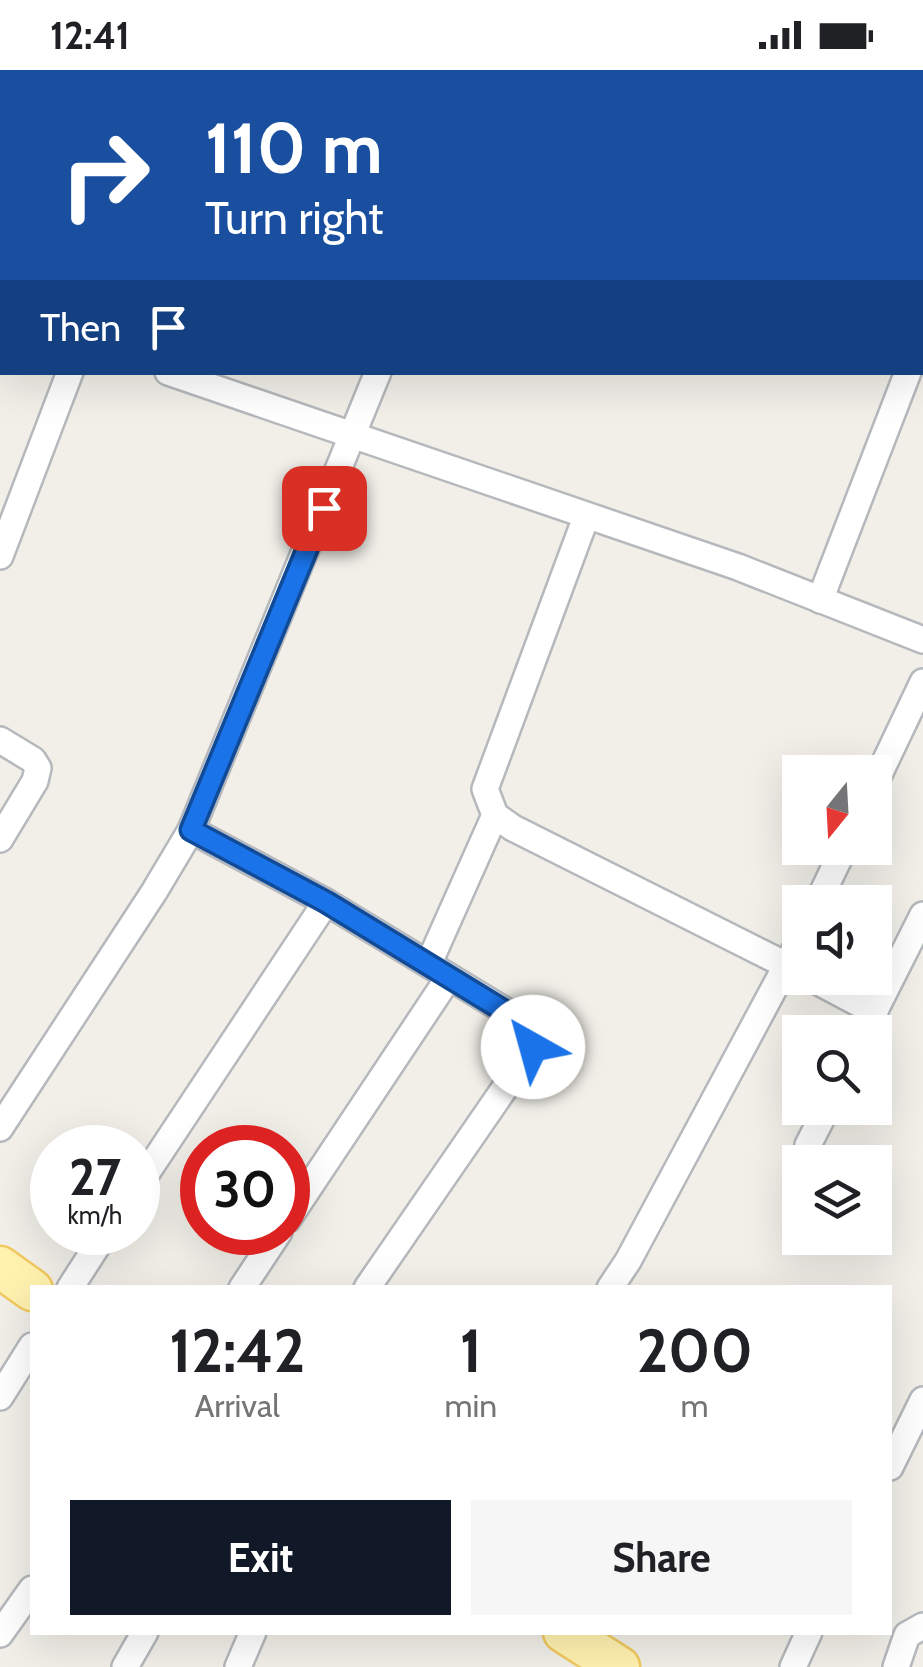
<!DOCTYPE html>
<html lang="en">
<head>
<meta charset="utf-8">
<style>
	body { margin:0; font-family:Cabin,sans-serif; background:#f6f6f6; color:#202124; height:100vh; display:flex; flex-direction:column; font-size:38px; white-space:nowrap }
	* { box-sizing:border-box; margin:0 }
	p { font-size:32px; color:#757577 }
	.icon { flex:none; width:55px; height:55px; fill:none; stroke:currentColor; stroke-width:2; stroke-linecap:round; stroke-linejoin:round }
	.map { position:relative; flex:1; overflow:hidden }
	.side { position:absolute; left:30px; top:1215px; width:862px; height:350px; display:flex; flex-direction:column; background:#fff; border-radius:0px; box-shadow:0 10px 40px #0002 }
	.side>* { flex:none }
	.hud { position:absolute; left:0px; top:0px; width:925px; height:305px; box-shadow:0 10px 40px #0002; background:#1a4fa0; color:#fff; overflow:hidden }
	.needle { width:65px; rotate:198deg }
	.controls { position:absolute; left:782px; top:685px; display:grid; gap:20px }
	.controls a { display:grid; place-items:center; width:110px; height:110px; border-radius:0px; background:#fff; box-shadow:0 10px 40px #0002; font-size:50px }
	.speed { position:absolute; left:30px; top:1055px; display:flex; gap:20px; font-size:50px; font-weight:700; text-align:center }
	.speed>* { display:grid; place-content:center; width:130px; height:130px; border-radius:50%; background:#fff; box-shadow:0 10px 40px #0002; line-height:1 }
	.speed small { font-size:25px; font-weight:400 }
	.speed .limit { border:15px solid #d22; background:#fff; color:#111 }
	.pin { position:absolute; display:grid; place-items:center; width:85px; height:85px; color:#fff; margin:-42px; border-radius:20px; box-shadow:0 5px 15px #0006 }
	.me { position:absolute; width:110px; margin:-55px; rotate:322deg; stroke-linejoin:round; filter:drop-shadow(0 0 8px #0008) }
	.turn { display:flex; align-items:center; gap:35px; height:210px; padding:0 40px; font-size:45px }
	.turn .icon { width:130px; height:130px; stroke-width:2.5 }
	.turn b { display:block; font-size:70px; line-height:85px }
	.then { display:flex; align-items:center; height:95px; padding:0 40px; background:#0003; gap:20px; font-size:38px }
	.eta { display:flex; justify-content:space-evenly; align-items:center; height:170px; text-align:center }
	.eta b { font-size:60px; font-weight:800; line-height:70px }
	.button { display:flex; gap:20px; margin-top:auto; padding:20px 40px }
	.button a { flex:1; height:115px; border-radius:0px; background:#111827; color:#fff; font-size:40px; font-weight:800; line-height:115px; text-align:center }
	.button a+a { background:#f6f6f6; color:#202124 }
	.status { display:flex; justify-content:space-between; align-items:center; height:70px; padding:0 50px; background:#fff; direction:ltr }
	.status svg { height:28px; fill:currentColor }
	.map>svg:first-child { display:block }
</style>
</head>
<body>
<div class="status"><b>12:41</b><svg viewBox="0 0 49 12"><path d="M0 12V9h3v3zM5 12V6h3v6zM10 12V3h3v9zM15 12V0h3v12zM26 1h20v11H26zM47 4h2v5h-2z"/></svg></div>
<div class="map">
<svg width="923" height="1597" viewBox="0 0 923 1597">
	<rect width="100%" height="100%" fill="#f1efe8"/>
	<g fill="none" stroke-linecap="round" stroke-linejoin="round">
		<defs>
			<g id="minor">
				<path d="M521 2 523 0"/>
				<path d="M802 2 803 0"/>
				<path d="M922 167 923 166"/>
				<path d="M922 266 923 264"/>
				<path d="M168 302 738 497 923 570"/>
				<path d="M586 447 485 719 495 745 513 758 800 902"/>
				<path d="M0 486 70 302"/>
				<path d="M820 530 908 302"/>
				<path d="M0 670 33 690 38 698 35 711 0 769"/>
				<path d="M875 713 923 612"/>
				<path d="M326 832 525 953 533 965V977L367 1218"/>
				<path d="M818 832 844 778"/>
				<path d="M429 893 495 745"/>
				<path d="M811 908 875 942"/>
				<path d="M864 962 923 845"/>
				<path d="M0 1058 154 822 191 760 378 302"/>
				<path d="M808 1075 827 1038"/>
				<path d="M138 1116 326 832 191 760"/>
				<path d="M288 1149 449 907"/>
				<path d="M70 1218 106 1162"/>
				<path d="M242 1218 279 1162"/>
				<path d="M610 1218 628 1191 800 870"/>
				<path d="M0 1327 32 1276"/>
				<path d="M890 1397 923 1330"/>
				<path d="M0 1564 32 1519"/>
				<path d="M125 1597 145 1562"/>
				<path d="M238 1597 253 1562"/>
				<path d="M793 1597 809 1562"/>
				<path d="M896 1597 907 1565 923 1556"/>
			</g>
			<g id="primary">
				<path d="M0 1197 32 1220"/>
				<path d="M564 1562 619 1597"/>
			</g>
		</defs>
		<use href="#minor" stroke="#b5b8bc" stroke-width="30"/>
		<use href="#primary" stroke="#f2c960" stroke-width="45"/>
		<use href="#minor" stroke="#fff" stroke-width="25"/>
		<use href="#primary" stroke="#fff2af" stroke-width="40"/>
		<path stroke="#b6b7b8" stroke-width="8" stroke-dasharray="2.5 12" stroke-linecap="butt" d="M0 4 4 0"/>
	</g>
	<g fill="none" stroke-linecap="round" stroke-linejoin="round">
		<defs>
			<path id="route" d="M324 438 191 760 326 832 524 953 533 965V977"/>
		</defs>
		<use href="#route" stroke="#114b97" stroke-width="25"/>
		<use href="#route" stroke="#1a73e8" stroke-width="18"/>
	</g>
</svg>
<div class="controls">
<a><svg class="needle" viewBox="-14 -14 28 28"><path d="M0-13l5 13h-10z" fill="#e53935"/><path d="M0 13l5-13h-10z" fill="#757577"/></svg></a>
<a><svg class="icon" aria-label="sound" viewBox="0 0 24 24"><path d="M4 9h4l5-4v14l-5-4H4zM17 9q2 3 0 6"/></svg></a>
<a><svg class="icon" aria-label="search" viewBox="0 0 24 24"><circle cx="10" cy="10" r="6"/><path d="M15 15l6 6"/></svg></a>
<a><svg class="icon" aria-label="layers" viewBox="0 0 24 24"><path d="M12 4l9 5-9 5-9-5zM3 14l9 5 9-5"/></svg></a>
</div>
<div class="speed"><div>27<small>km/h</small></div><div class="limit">30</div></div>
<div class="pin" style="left:324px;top:438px;background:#d93025"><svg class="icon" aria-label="arrive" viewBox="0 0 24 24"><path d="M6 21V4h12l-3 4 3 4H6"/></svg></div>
<svg class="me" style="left:533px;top:977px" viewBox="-20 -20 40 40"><circle r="19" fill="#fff"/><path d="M0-13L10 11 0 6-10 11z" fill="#1a73e8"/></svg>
<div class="hud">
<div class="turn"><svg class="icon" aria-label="right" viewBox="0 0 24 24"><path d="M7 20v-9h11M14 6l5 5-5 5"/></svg><div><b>110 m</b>Turn right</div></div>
<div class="then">Then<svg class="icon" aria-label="arrive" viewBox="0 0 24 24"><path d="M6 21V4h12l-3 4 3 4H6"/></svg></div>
</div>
<section class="side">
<div class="eta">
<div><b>12:42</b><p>Arrival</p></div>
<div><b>1</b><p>min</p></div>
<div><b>200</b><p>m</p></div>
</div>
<div class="button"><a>Exit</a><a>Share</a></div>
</section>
</div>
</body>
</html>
